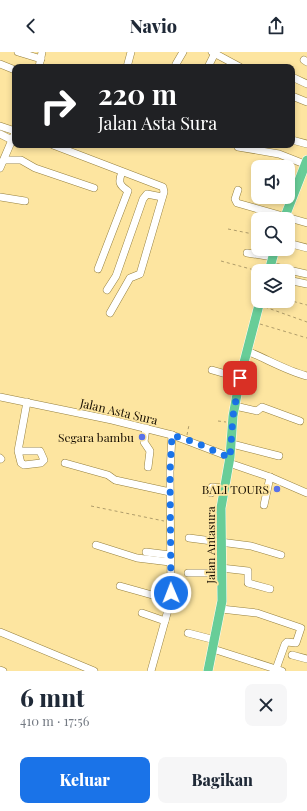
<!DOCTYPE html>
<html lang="id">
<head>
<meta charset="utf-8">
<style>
	body { margin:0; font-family:"Playfair Display",serif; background:#f6f6f7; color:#1f2937; height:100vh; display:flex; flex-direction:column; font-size:15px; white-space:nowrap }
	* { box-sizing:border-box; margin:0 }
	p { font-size:13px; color:#747a83 }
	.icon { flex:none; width:22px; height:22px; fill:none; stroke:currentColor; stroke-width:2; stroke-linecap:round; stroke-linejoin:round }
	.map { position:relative; height:619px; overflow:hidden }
	.details { display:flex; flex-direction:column; background:#fff; flex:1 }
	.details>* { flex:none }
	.top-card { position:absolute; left:12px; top:12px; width:283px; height:84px; border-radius:8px; box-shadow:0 2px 6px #0003; background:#202124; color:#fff; overflow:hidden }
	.controls { position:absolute; left:251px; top:108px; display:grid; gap:8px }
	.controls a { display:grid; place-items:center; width:44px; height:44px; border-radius:8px; background:#fff; box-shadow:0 2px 6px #0003; font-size:20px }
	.pin { position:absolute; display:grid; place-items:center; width:34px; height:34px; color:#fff; margin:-17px; border-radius:8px; box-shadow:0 2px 6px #0006 }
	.me { position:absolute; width:44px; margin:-22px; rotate:359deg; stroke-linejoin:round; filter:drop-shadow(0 0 3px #0008) }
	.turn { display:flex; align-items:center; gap:14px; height:84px; padding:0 20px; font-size:18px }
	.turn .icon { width:52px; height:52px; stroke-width:2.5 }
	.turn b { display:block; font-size:28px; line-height:34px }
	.round { display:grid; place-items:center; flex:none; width:42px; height:42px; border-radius:8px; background:#f6f6f7 }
	.headline { display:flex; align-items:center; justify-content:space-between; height:68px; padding:0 20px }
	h1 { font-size:24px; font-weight:800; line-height:30px }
	.button { display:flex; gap:8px; margin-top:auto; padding:8px 20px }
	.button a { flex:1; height:46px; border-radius:8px; background:#1a73e8; color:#fff; font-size:16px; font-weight:800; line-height:46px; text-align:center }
	.button a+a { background:#f6f6f7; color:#1f2937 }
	header { display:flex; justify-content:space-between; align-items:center; height:52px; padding:0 20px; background:#fff; font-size:18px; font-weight:800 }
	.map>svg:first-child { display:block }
</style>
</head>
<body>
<header><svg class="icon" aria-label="back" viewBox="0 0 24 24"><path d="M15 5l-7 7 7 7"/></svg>Navio<svg class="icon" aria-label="share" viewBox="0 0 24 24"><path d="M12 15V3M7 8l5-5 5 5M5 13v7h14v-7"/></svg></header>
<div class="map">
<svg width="307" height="619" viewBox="0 0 307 619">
	<rect width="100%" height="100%" fill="#fde5a0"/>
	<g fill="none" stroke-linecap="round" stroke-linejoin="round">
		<defs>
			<g id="minor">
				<path d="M18 0 41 7"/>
				<path d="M212 0 240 15"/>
				<path d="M304 8 307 10"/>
				<path d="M0 12 15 18"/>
				<path d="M176 12 183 0"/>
				<path d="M39 15 42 0"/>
				<path d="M127 15 131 0"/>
				<path d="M208 15 215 1"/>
				<path d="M292 25 307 32"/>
				<path d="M292 44 307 50"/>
				<path d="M0 74 15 79"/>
				<path d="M0 82 12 88"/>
				<path d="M292 88 307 92"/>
				<path d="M53 93 163 135 164 140 140 222 130 226 110 261"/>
				<path d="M238 95 279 102 307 113"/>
				<path d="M4 108H21L35 116 94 136"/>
				<path d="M0 116 15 81"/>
				<path d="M238 138 235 147 237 151 307 171"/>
				<path d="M0 145 25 149"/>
				<path d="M288 191 307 196"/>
				<path d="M247 201 273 205"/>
				<path d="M271 214 307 222"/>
				<path d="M98 217 128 139C119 133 118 130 122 120"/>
				<path d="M288 228 307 232"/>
				<path d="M107 238 116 224 143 147 147 142 162 145"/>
				<path d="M247 299C267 307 287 319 307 324"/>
				<path d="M212 318 240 326"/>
				<path d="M0 345 112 368 172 383 230 405"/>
				<path d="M235 354 257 359 262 355 300 369"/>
				<path d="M146 376 144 390 150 399 148 415"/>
				<path d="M232 392 279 404"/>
				<path d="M18 399H40L44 408 41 411 24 413 21 411 18 399 27 350"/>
				<path d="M0 406 1 407"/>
				<path d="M65 411 108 423 115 428 170 440"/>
				<path d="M229 411 270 425 307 441"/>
				<path d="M211 441 212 435 224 436"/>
				<path d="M264 453 270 425"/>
				<path d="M189 486 251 494 281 503"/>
				<path d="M96 493 137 506 170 510"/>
				<path d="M146 500 170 503"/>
				<path d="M221 516 248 519V531L270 537"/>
				<path d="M188 521H222"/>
				<path d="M120 534 170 548"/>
				<path d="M221 557 257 561 301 576 296 591 287 590 285 592 276 617"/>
				<path d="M142 561 165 569"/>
				<path d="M0 580 94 619"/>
				<path d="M188 581 215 588"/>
				<path d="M213 597 282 619"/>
				<path d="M292 603 307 607"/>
				<path d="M0 618 3 619"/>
				<path d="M151 619 168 558 171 541 170 420 172 383"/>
			</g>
			<g id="major">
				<path d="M284 167 307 108"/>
				<path d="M269 219 275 197"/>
				<path d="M208 619 222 549 221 456 230 405 233 364 240 326 260 249"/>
			</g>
		</defs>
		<use href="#minor" stroke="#96803e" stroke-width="8"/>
		<use href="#major" stroke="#fff" stroke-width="10"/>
		<g stroke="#af9c6a" stroke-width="1" stroke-dasharray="3 3" stroke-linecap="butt">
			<path d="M228 177 258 183"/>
			<path d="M221 209 258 219"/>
			<path d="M288 248 307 253"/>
			<path d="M265 255 307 270"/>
			<path d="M260 272 307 286"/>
			<path d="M218 369 226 370"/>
			<path d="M187 383 189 373"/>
			<path d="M91 454 164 469"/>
		</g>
		<use href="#minor" stroke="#fff" stroke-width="7"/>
		<use href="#major" stroke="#68cd98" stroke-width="9"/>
	</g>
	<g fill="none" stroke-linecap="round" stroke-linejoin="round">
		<path stroke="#1a73e8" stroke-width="7" stroke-dasharray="0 12.6" d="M171 541 170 420 172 383 197 391 230 406 233 364 240 326"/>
	</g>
	<g fill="#5972e8" stroke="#fde5a0" stroke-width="1.5">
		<circle cx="142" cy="385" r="4"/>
		<circle cx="277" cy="437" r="4"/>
	</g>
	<g text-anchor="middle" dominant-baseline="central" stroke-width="3.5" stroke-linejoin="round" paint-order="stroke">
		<g font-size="12" fill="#160d00" stroke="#fde5a0">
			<text transform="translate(119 359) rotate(13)">Jalan Asta Sura</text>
			<text transform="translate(210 493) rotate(-90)">Jalan Antasura</text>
		</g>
		<g font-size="12" fill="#160d00" stroke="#fde5a0" text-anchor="end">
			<text x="134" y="385">Segara bambu</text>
			<text x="269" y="437">BALI TOURS</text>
		</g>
	</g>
</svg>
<div class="controls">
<a><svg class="icon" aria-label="sound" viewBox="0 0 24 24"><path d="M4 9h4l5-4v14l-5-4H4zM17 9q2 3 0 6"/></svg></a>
<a><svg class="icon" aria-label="search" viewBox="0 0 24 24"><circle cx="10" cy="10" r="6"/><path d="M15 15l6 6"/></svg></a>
<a><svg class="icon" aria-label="layers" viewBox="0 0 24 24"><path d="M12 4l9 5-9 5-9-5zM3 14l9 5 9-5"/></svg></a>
</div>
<div class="pin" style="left:240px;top:326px;background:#d93025"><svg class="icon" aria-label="arrive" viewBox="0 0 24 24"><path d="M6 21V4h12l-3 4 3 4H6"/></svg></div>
<svg class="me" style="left:171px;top:541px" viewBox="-20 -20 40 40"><circle r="17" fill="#1a73e8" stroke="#fff" stroke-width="3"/><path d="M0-11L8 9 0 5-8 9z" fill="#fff"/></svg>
<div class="top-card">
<div class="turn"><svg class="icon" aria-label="right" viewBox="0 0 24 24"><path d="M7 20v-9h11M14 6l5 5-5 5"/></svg><div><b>220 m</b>Jalan Asta Sura</div></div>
</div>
</div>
<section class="details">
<div class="headline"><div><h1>6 mnt</h1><p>410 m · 17:56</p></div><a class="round"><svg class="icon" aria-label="close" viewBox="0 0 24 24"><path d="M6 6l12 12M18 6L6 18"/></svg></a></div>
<div class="button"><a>Keluar</a><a>Bagikan</a></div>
</section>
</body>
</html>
